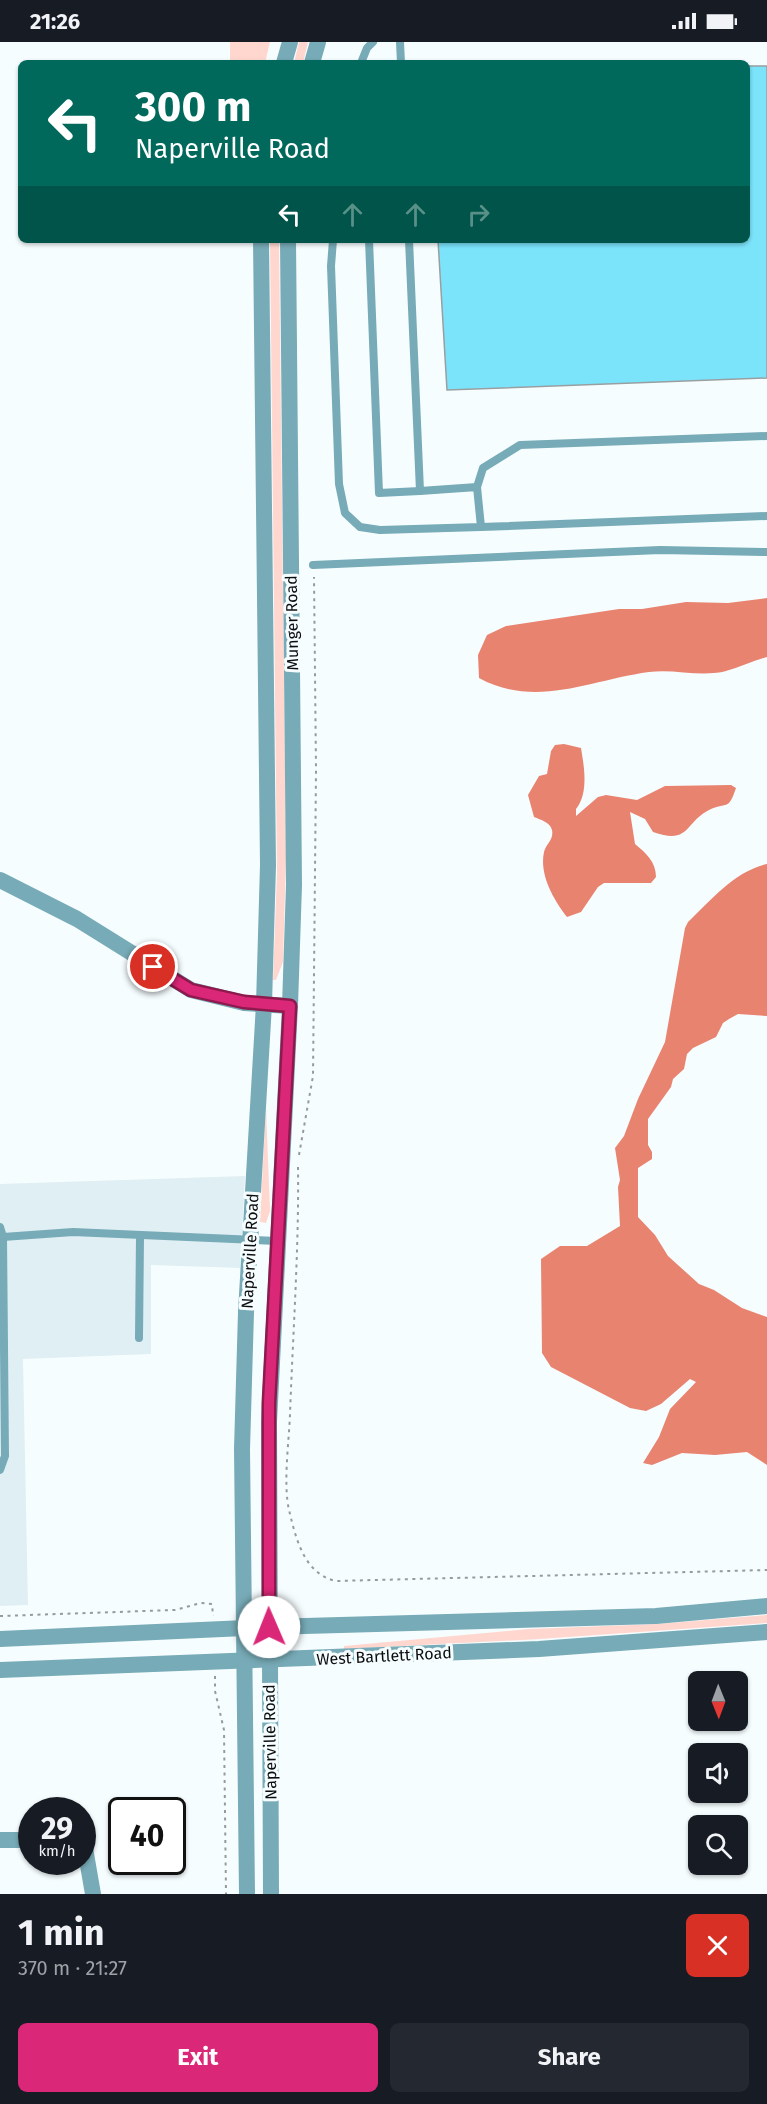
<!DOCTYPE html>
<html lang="en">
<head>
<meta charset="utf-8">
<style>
	body { margin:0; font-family:"Fira Sans",sans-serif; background:#242831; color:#f1f3f6; height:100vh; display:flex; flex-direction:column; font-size:22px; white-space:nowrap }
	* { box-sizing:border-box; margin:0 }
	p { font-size:20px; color:#9ea1a6 }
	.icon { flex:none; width:33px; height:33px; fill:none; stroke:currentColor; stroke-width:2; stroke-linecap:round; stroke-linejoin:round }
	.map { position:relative; height:1852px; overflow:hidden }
	.details { display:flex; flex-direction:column; background:#171b24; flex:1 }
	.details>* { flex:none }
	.guide { position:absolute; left:18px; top:18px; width:732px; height:183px; border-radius:9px; box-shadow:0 2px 4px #0004; background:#00695c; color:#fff; overflow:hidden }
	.needle { width:39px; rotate:179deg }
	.tools { position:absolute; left:688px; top:1629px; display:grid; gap:12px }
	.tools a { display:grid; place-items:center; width:60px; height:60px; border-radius:9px; background:#171b24; box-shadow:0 2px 4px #0004; font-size:30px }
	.speed { position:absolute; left:18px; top:1755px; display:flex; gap:12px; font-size:30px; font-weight:700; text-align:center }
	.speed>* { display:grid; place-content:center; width:78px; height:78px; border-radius:50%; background:#171b24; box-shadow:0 2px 4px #0004; line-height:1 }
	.speed small { font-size:15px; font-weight:400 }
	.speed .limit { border:3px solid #111; border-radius:9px; background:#fff; color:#111 }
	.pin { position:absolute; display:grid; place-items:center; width:51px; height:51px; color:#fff; margin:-26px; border:3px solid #fff; border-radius:50%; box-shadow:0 2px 6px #0007 }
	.me { position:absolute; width:66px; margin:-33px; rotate:359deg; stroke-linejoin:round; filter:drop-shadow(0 0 4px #0008) }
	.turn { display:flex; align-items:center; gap:21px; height:126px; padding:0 18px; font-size:27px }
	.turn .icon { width:78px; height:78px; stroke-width:2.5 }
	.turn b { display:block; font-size:42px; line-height:51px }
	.lanes { display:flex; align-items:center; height:57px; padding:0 18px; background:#0003; justify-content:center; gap:30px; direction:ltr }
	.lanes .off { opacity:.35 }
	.round { display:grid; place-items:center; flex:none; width:63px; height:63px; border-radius:9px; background:#242831 }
	.overview { display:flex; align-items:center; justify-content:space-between; height:102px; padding:0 18px }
	h1 { font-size:36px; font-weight:700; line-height:45px }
	.button { display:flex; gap:12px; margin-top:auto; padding:12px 18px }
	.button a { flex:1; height:69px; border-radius:9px; background:#db2777; color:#fff; font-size:24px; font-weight:700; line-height:69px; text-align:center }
	.button a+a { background:#242831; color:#f1f3f6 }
	.status { display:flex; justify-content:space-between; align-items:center; height:42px; padding:0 30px; background:#171b24; direction:ltr }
	.status svg { height:16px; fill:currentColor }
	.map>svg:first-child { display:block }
</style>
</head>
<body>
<div class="status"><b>21:26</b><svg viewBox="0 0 49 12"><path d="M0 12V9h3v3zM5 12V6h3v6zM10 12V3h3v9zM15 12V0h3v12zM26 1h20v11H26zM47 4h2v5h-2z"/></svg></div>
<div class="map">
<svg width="767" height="1852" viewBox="0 0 767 1852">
	<rect width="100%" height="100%" fill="#f6fdff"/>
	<path fill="#e0eff3" d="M245 1134 240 1226 151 1223V1312L23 1317 28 1563 0 1564V1142Z"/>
	<g fill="#ffd7cf">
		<path d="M230 0H270L265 21H230Z"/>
		<path d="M299 0H308L303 21H294Z"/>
		<path d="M270 198H279L286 817 283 920 276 938H273L277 831Z"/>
		<path d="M266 1065 270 1169 266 1181 260 1180Z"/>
		<path d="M767 1573V1581L540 1597 344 1607V1604L529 1587 657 1582Z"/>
	</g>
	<g fill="#e88370">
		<path d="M767 556V615C752 619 728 631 714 631 693 633 670 627 649 630 590 638 536 667 479 636L478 613 487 593 506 584 619 567H642L686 560 728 561Z"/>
		<path d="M564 702 581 706C584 724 589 751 576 767V774L598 755 606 753 637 758 665 744 731 743 736 746C728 770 727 759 709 768 684 781 690 803 653 790L645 777 630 770 635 802C646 811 656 820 656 835L651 841H604L598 845 581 870 567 875C554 858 539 833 544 810 546 802 554 798 552 788 550 780 541 778 534 775L528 753 539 734 547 732 551 709 555 703Z"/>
		<path d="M767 822V974L738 972 729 977 723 981 716 995 693 1006 687 1012 684 1027 673 1037 671 1045 648 1077V1103L652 1110V1117L638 1126V1175L655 1193 668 1214 699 1242 714 1248 742 1266 767 1275V1423L747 1410 715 1413 682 1411 652 1423 643 1421 659 1395 670 1367 696 1340 690 1337 661 1362 646 1369 630 1366 551 1325 542 1311 541 1217 560 1204H587L620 1184 618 1145 620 1138 615 1106 624 1094 638 1057 665 1000 685 886 688 880C711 858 735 829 767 822Z"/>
	</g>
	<path fill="#7be4fb" stroke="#999fa1" stroke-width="1.5" d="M747 24H767V336L447 348 438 198H747Z"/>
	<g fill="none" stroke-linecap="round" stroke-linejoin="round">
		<g stroke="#959a9b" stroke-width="2" stroke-dasharray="3 4.5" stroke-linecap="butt">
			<path d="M299 1113 313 1034 316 728 314 535"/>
			<path d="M298 1125C299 1207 293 1289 290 1372 289 1400 283 1441 289 1468 296 1497 304 1532 336 1539L767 1528"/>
			<path d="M0 1574 175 1568 201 1561 212 1562 213 1574"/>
			<path d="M215 1634V1649L224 1688 226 1852"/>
		</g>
		<g stroke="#77abb7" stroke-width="8">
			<path d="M400 0 401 21"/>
			<path d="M361 21 367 6 373 0"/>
			<path d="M333 198 331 224 339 442 345 471 360 485 380 488 481 485 477 445 420 449"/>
			<path d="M369 198 379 451 420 449 409 198"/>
			<path d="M477 445 483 426 520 403 767 394"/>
			<path d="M481 485 767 474"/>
			<path d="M313 523 660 508 767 510"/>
			<path d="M0 1185 3 1195 5 1414 0 1428"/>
			<path d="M3 1195 73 1190 277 1199"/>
			<path d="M139 1296 140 1195"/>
		</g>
		<g stroke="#77abb7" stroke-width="16">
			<path d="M0 838 77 877 191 948 244 961 290 964"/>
			<path d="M0 1798H32"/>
			<path d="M82 1805 85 1806 93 1852"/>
		</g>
		<g stroke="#77abb7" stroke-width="16">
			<path d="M284 21 290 0"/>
			<path d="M312 21 318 0"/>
			<path d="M0 1597 269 1585 656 1574 767 1564"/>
			<path d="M0 1628 539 1607 767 1590"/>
			<path d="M247 1852 242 1407 246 1270 264 962 268 823 261 198"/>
			<path d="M271 1852 269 1380 290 964 294 843 288 198"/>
		</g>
	</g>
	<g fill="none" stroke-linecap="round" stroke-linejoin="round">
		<defs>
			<path id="route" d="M153 925 191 948 244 960 290 964 269 1361V1585"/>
		</defs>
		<use href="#route" stroke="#8e194d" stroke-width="15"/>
		<use href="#route" stroke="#db2777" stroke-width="10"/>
	</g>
	<g text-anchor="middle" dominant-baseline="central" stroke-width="6" stroke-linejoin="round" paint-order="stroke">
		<g font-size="16" fill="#0b0d0e" stroke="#f6fdff">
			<text transform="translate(292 581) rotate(-91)">Munger Road</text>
			<text transform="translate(250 1209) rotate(-87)">Naperville Road</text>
			<text transform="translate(384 1614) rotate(-3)">West Bartlett Road</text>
			<text transform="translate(270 1700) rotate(-91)">Naperville Road</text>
		</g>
	</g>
</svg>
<div class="tools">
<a><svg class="needle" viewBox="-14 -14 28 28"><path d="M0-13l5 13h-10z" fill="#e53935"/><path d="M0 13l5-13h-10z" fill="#9ea1a6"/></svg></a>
<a><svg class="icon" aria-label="sound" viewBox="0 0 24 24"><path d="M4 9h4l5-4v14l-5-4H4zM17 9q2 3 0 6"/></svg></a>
<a><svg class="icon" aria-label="search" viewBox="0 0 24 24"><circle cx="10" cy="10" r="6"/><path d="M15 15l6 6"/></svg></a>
</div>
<div class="speed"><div>29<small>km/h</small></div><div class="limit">40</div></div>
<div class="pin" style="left:153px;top:925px;background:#d93025"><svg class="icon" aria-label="arrive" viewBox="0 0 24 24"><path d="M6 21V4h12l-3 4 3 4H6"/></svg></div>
<svg class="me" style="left:269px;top:1585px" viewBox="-20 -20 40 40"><circle r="19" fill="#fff"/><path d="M0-13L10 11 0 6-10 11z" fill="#db2777"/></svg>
<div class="guide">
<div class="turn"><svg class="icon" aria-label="left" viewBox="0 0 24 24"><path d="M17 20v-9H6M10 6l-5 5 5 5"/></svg><div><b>300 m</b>Naperville Road</div></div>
<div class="lanes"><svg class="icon" aria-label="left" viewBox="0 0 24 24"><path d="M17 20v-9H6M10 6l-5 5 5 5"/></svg><svg class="icon off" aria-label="ahead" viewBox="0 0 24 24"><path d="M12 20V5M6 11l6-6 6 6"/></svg><svg class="icon off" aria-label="ahead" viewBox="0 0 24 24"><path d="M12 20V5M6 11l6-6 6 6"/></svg><svg class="icon off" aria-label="right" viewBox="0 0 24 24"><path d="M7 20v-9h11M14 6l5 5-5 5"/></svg></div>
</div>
</div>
<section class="details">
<div class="overview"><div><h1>1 min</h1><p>370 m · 21:27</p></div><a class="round" style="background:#d93025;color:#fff"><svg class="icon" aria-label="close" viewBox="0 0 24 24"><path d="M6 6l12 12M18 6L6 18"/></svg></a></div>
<div class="button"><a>Exit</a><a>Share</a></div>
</section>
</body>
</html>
